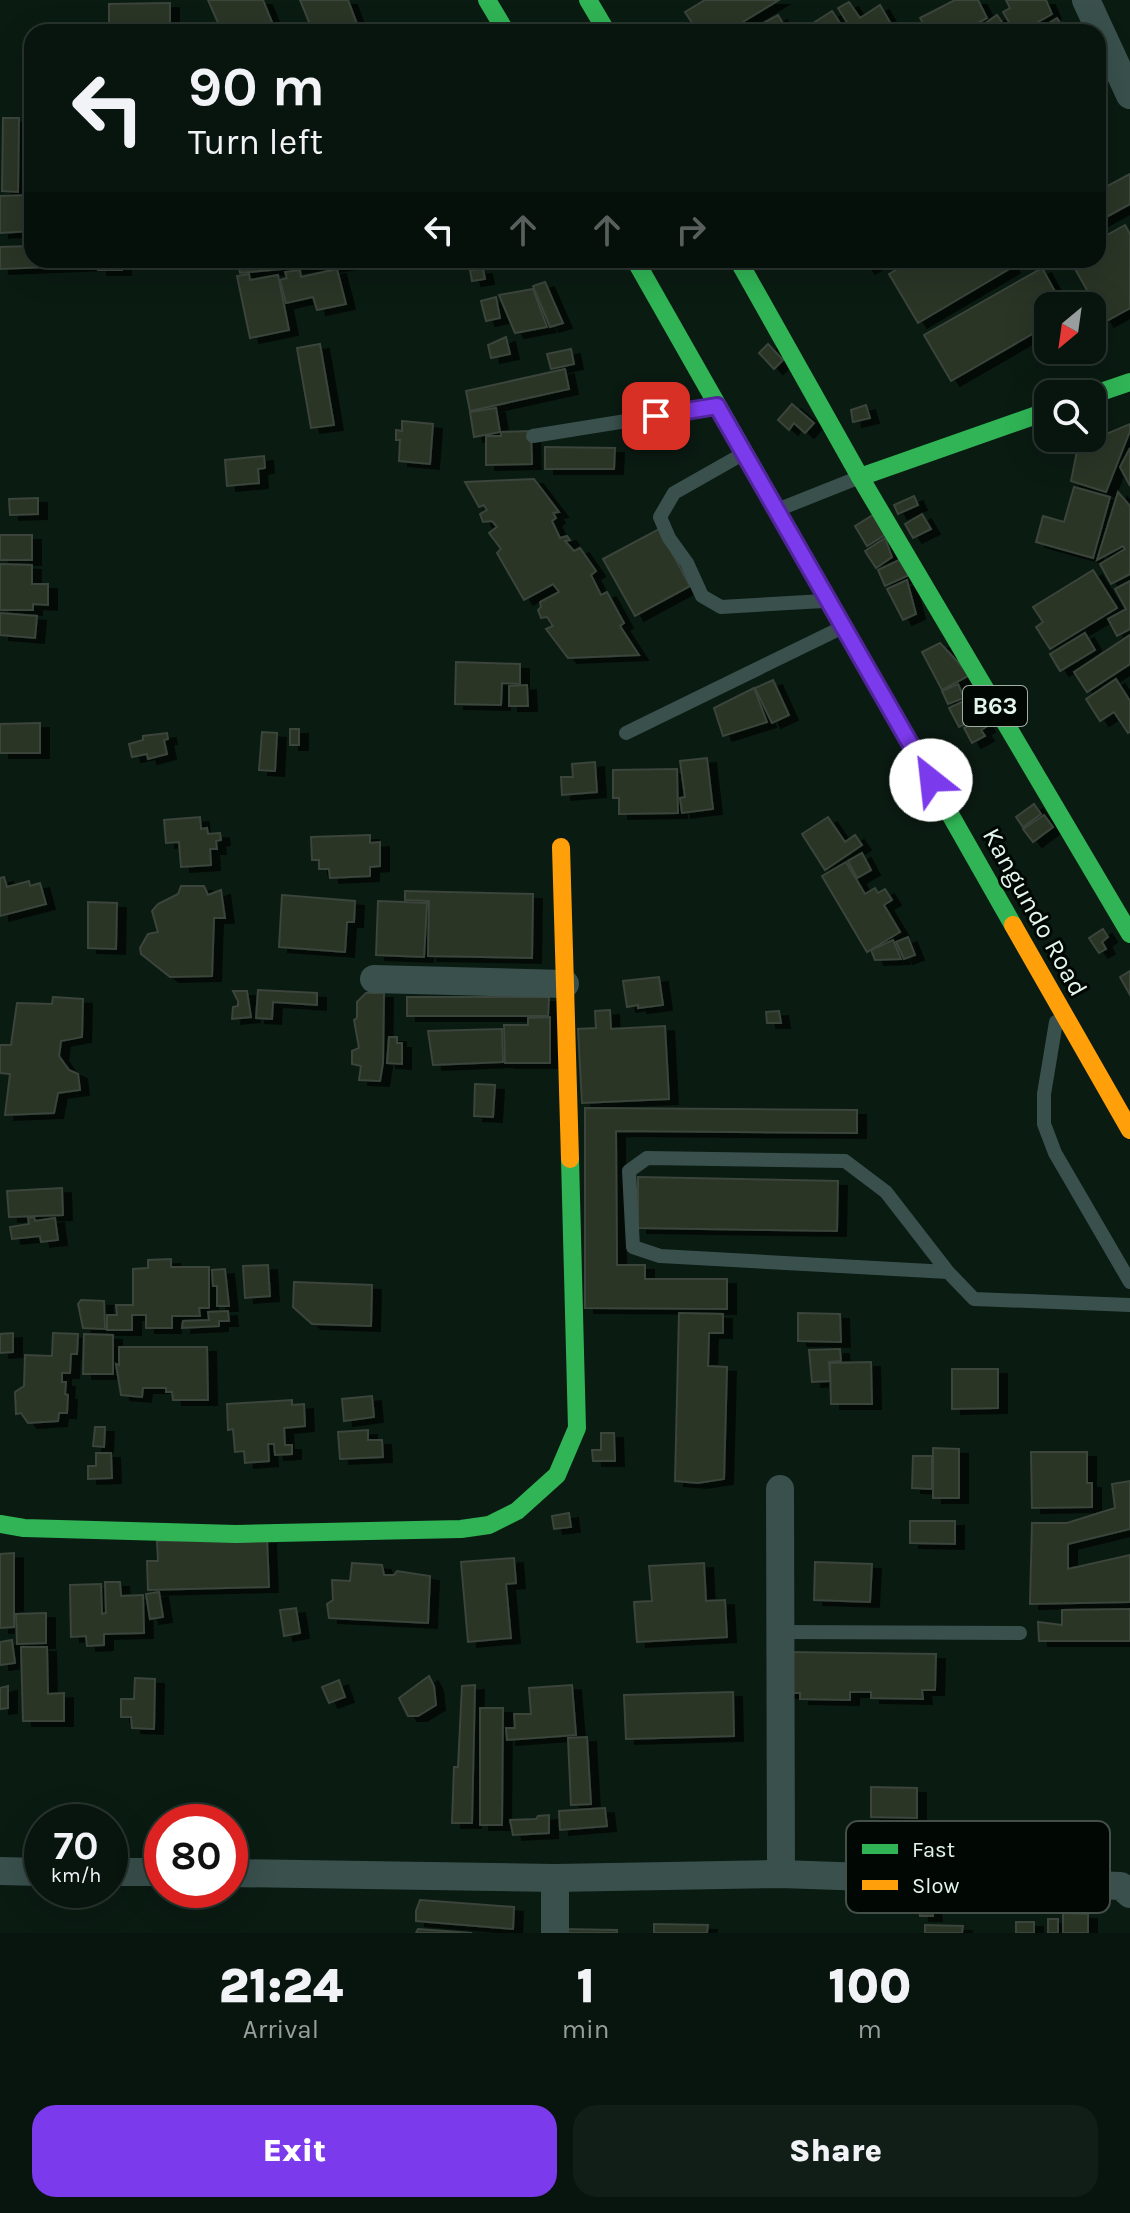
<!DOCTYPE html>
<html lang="en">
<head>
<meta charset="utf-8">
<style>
	body { margin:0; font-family:Karla,sans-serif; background:#111d17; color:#f1f3f6; height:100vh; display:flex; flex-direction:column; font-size:30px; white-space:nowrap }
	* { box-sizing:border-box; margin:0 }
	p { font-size:26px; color:#989e9e }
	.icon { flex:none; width:44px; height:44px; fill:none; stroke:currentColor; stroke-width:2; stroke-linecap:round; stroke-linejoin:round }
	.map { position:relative; height:1933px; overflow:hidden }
	.sheet { display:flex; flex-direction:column; background:#08140e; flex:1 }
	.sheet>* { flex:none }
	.banner { position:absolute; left:24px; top:24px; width:1082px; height:244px; border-radius:24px; box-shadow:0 8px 32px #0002,0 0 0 2px #29332e; background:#08140e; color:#f1f3f6; overflow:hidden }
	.needle { width:52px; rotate:209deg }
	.tools { position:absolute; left:1034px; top:292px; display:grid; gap:16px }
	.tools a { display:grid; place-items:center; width:72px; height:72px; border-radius:16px; background:#08140e; box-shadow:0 8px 32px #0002,0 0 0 2px #29332e; font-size:40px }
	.speed { position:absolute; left:24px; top:1804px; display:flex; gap:16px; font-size:40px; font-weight:700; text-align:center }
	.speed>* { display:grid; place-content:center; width:104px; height:104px; border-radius:50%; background:#08140e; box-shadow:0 8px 32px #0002,0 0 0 2px #29332e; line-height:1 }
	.speed small { font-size:20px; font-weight:400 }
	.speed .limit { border:12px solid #d22; background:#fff; color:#111 }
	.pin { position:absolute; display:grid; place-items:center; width:68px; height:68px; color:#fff; margin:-34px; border-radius:16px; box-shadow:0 4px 12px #0006 }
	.me { position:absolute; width:88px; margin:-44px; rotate:331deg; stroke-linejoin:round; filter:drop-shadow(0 0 6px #0008) }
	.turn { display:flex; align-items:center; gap:28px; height:168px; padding:0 32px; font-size:36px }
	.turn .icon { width:104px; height:104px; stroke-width:2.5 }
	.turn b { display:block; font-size:56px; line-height:68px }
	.lanes { display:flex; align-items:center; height:76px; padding:0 32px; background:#0003; justify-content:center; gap:40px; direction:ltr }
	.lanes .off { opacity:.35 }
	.eta { display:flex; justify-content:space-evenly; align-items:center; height:136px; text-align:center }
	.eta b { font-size:48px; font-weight:800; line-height:56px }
	.cta { display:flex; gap:16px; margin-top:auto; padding:16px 32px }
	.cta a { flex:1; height:92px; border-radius:24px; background:#7c3aed; color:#fff; font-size:32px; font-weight:800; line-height:92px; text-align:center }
	.cta a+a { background:#111d17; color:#f1f3f6 }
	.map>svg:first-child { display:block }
</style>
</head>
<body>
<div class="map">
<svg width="1130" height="1933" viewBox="0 0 1130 1933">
	<defs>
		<filter id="shadow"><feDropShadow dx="9" dy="5" stdDeviation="0" flood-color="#0009"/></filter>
	</defs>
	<rect width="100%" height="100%" fill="#0a1b12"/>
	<g fill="#293428" stroke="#3a443a" stroke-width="2" filter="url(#shadow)">
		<path d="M208 0H263L276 32H222Z"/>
		<path d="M300 0H348L360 32H313Z"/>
		<path d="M705 0H779L726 32H698L685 12Z"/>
		<path d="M955 0H978L987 18 961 32H928L920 18Z"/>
		<path d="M1006 0H1046L1052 14 1020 32H1015L1003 12 1010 8Z"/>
		<path d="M849 2 860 18 880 5 891 24 880 32H853L838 8Z"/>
		<path d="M170 3V32H109V4Z"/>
		<path d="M832 11 846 32H799Z"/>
		<path d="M778 15 788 32H747Z"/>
		<path d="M997 15 1009 32H973Z"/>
		<path d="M1057 18 1066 32H1034Z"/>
		<path d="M3 118H19L18 192 2 191Z"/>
		<path d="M1130 174V204L1099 221 1098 191Z"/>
		<path d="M32 195V231L0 233V196Z"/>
		<path d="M1125 225 1130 234V308L1105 322 1070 260H1098V240Z"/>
		<path d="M32 246V260H122V270H98V265L0 269V247Z"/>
		<path d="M130 260H185L130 264Z"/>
		<path d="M225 260H281L282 269 240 273 238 261 225 263Z"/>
		<path d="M285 260H349L350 264 330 267 329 263 287 269Z"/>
		<path d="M861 260H882L866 269Z"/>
		<path d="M913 260H1006L1011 268 918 323 889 274Z"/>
		<path d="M1042 268 1063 306H1048V340L1041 344 1034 333 951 381 924 335Z"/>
		<path d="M337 269 346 304 317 310 313 297 286 303 280 280 287 278 285 272 300 270 301 277Z"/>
		<path d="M483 269 485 279 472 281 470 270Z"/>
		<path d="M249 274 250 280 278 275 289 330 250 338 237 276Z"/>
		<path d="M545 282 563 323 550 327 533 286Z"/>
		<path d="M533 289 547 327 515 333 499 295Z"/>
		<path d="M496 297 500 318 486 321 481 301Z"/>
		<path d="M506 337 510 354 491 358 488 345Z"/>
		<path d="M320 344 334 425 311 428 297 348Z"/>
		<path d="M768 344 783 360 774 369 759 353Z"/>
		<path d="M571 349 574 364 551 369 547 354Z"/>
		<path d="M565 369 569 389 470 411 466 391Z"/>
		<path d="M792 404 814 423 805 433 794 423 789 430 778 420Z"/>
		<path d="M866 405 870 418 853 422 851 410Z"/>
		<path d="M496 408 500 432 474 437 470 412Z"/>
		<path d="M402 421 433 424 430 464 399 461 400 440H396V430L402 431Z"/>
		<path d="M1130 424V431L1106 492 1071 481 1078 446Z"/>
		<path d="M531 431 532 464 486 465V436H501V432Z"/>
		<path d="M545 447 615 448 614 469H545Z"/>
		<path d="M1130 448V486L1120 467Z"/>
		<path d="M264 456 265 468 258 469 259 483 227 486 225 460Z"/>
		<path d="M534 479 559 512 553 513 556 518 552 521 560 538 567 536 570 540 565 541 574 551 580 548 596 571 591 575 601 595 607 592 624 623 620 626 639 655 568 658 546 629 553 626 547 617 541 618 538 610 541 607 540 602 559 592 553 584 524 600 497 553 501 549 489 533 497 527 492 521 483 522 480 514 487 510 484 505 479 507 465 482Z"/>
		<path d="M1074 487 1110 497 1093 558 1036 542 1043 516 1064 522Z"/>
		<path d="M1118 492 1130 506V574L1111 584 1100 564 1125 549 1123 546 1097 560Z"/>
		<path d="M914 496 918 505 898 514 894 505Z"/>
		<path d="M38 498V514L10 515 9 499Z"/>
		<path d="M922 514 931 529 913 538 905 524Z"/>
		<path d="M873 515 885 535 867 546 855 526Z"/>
		<path d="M659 529 690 586 635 616 603 559Z"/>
		<rect x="0" y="535" width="32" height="25"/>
		<path d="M885 538 892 557 876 568 865 551Z"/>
		<path d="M901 559 909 575 885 586 878 570Z"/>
		<path d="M0 564 32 565V584H48V605L33 604V610H0Z"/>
		<path d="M1093 570 1117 608 1050 649 1036 627 1043 622 1033 607Z"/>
		<path d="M907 580 916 614 903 620 887 589Z"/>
		<path d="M1130 581V629L1117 636 1108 619 1126 609 1115 589Z"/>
		<path d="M0 613 37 616 35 638 0 635Z"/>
		<path d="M1085 633 1095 650 1060 671 1050 654Z"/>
		<path d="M1130 635V664L1087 692 1074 672Z"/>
		<path d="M940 643 970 675 942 690 922 652Z"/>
		<path d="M456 662 520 664V684L502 683 501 705 455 704Z"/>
		<path d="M1116 679 1130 701V732L1128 733 1114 712 1100 721 1086 699Z"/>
		<path d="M773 680 789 715 772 723 755 688Z"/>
		<path d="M958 684 964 698 948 704 942 691Z"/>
		<path d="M527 685 528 706H509V686Z"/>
		<path d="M754 688 767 722 723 736 714 708Z"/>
		<path d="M966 700 975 719 959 727 949 708Z"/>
		<path d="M981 719 986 727 981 730 985 736 972 743 964 728Z"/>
		<path d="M40 723V753H0V724Z"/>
		<rect x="290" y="729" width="9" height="16"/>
		<path d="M262 732 277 733 275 771 259 770Z"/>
		<path d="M167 733 168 739 164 740 167 754 148 759 147 754 132 757 129 744 143 740V736Z"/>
		<path d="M707 758 713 809 682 813 680 798 685 797 680 761Z"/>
		<path d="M595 762 597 792 562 795 561 777H573L572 764Z"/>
		<path d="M677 769 678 813 619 814V798H613V770Z"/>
		<path d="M1034 804 1041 814 1023 827 1016 817Z"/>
		<path d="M1044 815 1053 827 1033 842 1023 829Z"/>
		<path d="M200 817 201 829 207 828 208 834 220 833 221 840 216 841 217 849H210L211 865 181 867 179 842 166 843 164 820Z"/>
		<path d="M828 817 845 842 855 835 862 845 825 870 802 834Z"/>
		<path d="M370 835V843L380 842V866L370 867V876L330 878 329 869H319V860H312L311 837Z"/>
		<path d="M862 853 871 870 857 878 848 861Z"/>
		<path d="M846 862 865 894 875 888 878 893 885 889 892 900 884 905 900 932 867 952 822 876Z"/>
		<path d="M4 877 7 887 29 881 30 886 40 883 46 904 0 916V878Z"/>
		<path d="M181 886H204L208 895 221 890 225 918H214L212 976 170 977 141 954 140 948 148 934 158 932 152 911 158 904 178 894Z"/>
		<path d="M405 891 533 894 532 958 428 956 429 901 405 900Z"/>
		<path d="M282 895 355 901 354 922H347L345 952 279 947Z"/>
		<path d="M378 901 427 903 424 957 376 955Z"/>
		<path d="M88 902 117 903 116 949 88 948Z"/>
		<path d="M1103 929 1108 937 1102 942 1106 949 1099 953 1089 938Z"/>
		<path d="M908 937 915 955 904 959 896 942Z"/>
		<path d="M893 940 901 959 875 960 871 950Z"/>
		<path d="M1130 971V995L1120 977Z"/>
		<path d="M659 977 663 1005 638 1008V1005L627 1007 623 981Z"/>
		<path d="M258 990 317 993V1005L273 1002 272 1019 256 1018Z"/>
		<path d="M233 991H247L251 1017 232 1019 233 1007 238 1006V1001Z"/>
		<path d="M366 993H384L383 1063 380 1081 359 1080 361 1066 352 1064V1051L359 1048 354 1020 357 1018V1002Z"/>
		<path d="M53 997 83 999 82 1037 61 1041 59 1056 69 1070 78 1074 80 1090 58 1093 54 1113 5 1115 10 1074 0 1073V1045H11L17 1003 52 1004Z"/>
		<path d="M407 997H549L548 1016H407Z"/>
		<path d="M610 1010 611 1029 665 1026 669 1099 582 1103 578 1029 596 1028 595 1011Z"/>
		<path d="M779 1011 781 1023H767L766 1012Z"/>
		<path d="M550 1017V1063H505L504 1025H528V1018Z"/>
		<path d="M502 1029 503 1062 433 1065 428 1031Z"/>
		<path d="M389 1037H397V1043H402V1064L387 1063Z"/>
		<path d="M475 1084 495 1085 493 1117 474 1116Z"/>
		<path d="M585 1108 857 1110V1133L616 1131 617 1265H645V1279H727V1309L585 1308Z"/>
		<path d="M638 1177 838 1181 837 1231 638 1228Z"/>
		<path d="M62 1188 63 1215 9 1217 7 1191Z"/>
		<path d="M34 1217 35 1221 55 1218 58 1240 41 1242 40 1236 12 1239 10 1227 29 1224 28 1218Z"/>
		<path d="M171 1259V1267H209V1308H199L200 1316H172V1328H146V1315H132V1330H107V1315H117L116 1305H133V1269L148 1268V1260Z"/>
		<path d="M268 1265 270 1296 245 1298 243 1266Z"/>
		<path d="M225 1269 229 1306H217V1286H213L212 1270Z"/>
		<path d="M294 1282 372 1285 371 1326 312 1324 293 1307Z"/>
		<path d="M81 1300 104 1301 105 1329 83 1328 78 1304Z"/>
		<path d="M228 1311 229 1321H219V1326L182 1328 183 1321 209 1320 208 1312Z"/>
		<path d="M679 1313 723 1314V1333H709L708 1366 727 1367 724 1479 698 1483 675 1481Z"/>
		<path d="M798 1313 840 1314 841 1342 798 1341Z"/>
		<path d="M13 1333V1352L0 1353V1334Z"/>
		<path d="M53 1333 78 1334 77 1354H71L70 1373H62V1382H66L65 1394 68 1395 67 1413H59L58 1421 28 1423 21 1413 16 1414 15 1392 24 1386 25 1355 52 1356Z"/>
		<path d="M84 1334 113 1335V1374H83Z"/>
		<path d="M119 1347H207L208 1400H173L172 1392H166V1388H143L142 1397 121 1395 116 1364 119 1365Z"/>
		<path d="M840 1349 841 1361 829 1362 830 1381 812 1382 809 1350Z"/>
		<path d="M871 1362 872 1404H831L830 1363Z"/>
		<path d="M952 1369H998V1408L952 1409Z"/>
		<path d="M372 1396 374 1417 344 1421 342 1399Z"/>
		<path d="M292 1400V1405L304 1404 305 1426 284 1428 285 1445H292V1454L275 1455 274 1444H268L269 1461 245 1463 244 1451 235 1452 233 1429 228 1430 227 1404Z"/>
		<path d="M95 1427H105L104 1447 93 1446Z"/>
		<path d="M368 1430V1440H382L383 1457 340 1459 338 1432Z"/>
		<path d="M601 1433H614L615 1461H593L592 1450H601Z"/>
		<path d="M933 1448 959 1449V1498H933Z"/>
		<path d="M1031 1452H1087V1483H1092V1507L1032 1508Z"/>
		<path d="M96 1453H111L112 1478 88 1479V1466H96Z"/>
		<path d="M913 1456H932V1489L912 1488Z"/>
		<path d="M1130 1481V1529L1068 1544V1569L1130 1555V1602L1030 1604 1032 1523H1067L1115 1508 1112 1484Z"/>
		<path d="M569 1513 571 1527 554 1529 552 1516Z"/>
		<path d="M910 1521H955V1544L910 1543Z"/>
		<path d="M267 1539 269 1587 148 1590 147 1561H158L157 1541Z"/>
		<path d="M14 1553V1627L0 1628V1554Z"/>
		<path d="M514 1558 516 1583 506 1584 511 1638 468 1642 461 1562Z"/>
		<path d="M815 1562 872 1564 870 1602 814 1600Z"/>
		<path d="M352 1563 382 1565 384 1575H394L397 1571 430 1576 428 1623 329 1618 327 1604 333 1600 332 1580 350 1581Z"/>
		<path d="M704 1563 706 1601 725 1600 727 1637 637 1642 634 1602 652 1601 649 1566Z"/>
		<path d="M105 1582H120L121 1596 143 1595 144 1633 104 1634V1645L87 1646 86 1636 71 1637 70 1585 101 1584 102 1614 106 1613Z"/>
		<path d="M159 1592 163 1617 150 1619 146 1594Z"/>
		<path d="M296 1608 300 1633 284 1636 280 1610Z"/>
		<path d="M1130 1609V1641H1039L1038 1622 1062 1625V1610Z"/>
		<path d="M46 1613V1643L17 1644 16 1614Z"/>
		<path d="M12 1640 15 1663 0 1665V1642Z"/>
		<path d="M21 1647H47L48 1694 64 1693V1721H23Z"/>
		<path d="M785 1652 936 1654 935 1690H922L923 1699 871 1698V1692H850V1700L800 1699V1693H785Z"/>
		<path d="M429 1676 434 1686 436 1705 418 1716H408L399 1698Z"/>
		<path d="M135 1678 155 1679 154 1729 132 1728 131 1717H121V1699H134Z"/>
		<path d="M339 1680 345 1697 329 1703 322 1687Z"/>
		<path d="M475 1685 472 1823H452L454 1767H458L462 1686Z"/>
		<path d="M572 1685 576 1735 507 1740 506 1728H515L514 1714H531L529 1688Z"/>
		<path d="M8 1686V1708L0 1709V1688Z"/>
		<path d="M733 1692 734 1736 626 1739 624 1695Z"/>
		<path d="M480 1708H503L502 1825H480Z"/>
		<path d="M587 1737 591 1804 571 1805 568 1738Z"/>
		<path d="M871 1787 917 1788V1818L871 1817Z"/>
		<path d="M605 1808 607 1826 560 1830 559 1811Z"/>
		<path d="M549 1815V1833L513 1835 510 1820 536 1819 538 1816Z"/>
		<path d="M982 1887 983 1907 932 1908 933 1916H920L919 1888Z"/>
		<path d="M420 1900 514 1907 513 1929 416 1921V1911Z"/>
		<path d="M1063 1913 1088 1914V1933H1063Z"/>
		<rect x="1048" y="1919" width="10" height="14"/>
		<rect x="1016" y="1922" width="18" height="11"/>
		<path d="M654 1924 708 1925 707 1933H654Z"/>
		<path d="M925 1925 963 1926 962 1933H925Z"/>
		<path d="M418 1929 472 1933H416Z"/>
		<path d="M563 1929 617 1930V1933H563Z"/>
	</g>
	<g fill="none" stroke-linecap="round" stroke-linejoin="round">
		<g stroke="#39504d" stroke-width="14">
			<path d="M533 436 713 407"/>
			<path d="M741 455 674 493 660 517 669 538 687 563 702 596 721 607 824 601"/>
			<path d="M782 508 855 479"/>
			<path d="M626 733 841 628"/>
			<path d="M1056 1022 1044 1094V1124L1055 1153 1130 1282"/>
			<path d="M948 1272 660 1256 633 1247 629 1171 647 1158 845 1161 886 1192 948 1272 974 1299 1130 1305"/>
			<path d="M780 1632 1020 1633"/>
		</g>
		<g stroke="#39504d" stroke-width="28">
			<path d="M1086 0 1130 95"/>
			<path d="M374 979 565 984"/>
			<path d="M780 1489 781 1874"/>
			<path d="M0 1871 42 1872"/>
			<path d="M110 1872H162"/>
			<path d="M230 1873 555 1878 781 1874 1121 1886 1130 1894"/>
			<path d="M555 1933V1878"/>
		</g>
		<g stroke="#30b455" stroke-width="18">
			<path d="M487 0 506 32"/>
			<path d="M588 0 607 32"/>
			<path d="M635 260 1013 925"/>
			<path d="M738 260 860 477 1130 934"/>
			<path d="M1092 395 1130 382"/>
			<path d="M860 477 1048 411"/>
			<path d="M0 1524 24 1528 236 1534 461 1529 489 1525 517 1511 557 1475 577 1428 570 1159"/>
		</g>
		<g stroke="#ff9f0a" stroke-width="18">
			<path d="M561 847 570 1159"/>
			<path d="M1013 925 1130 1130"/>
		</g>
	</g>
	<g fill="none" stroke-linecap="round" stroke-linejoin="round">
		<defs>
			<path id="route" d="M656 416 717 406 931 780"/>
		</defs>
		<use href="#route" stroke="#51269a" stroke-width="20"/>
		<use href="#route" stroke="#7c3aed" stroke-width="14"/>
	</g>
	<g text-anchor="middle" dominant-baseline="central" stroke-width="6" stroke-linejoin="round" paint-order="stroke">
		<rect fill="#010804" stroke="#a0afa6" stroke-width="2" x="963" y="686" width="64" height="40" rx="6"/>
		<g font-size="24" font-weight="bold" fill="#e4f6eb">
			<text x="995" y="706">B63</text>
		</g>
		<g font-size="26" fill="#e4f6eb" stroke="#010804">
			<text transform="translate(1035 912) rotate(61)">Kangundo Road</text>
		</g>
	</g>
	<rect x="846" y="1821" width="264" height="92" rx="12" fill="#010804" stroke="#454f49" stroke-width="2"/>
	<rect x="862" y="1844" width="36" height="10" fill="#30b455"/>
	<rect x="862" y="1880" width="36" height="10" fill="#ff9f0a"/>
	<g font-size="22" fill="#e4f6eb">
		<text x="912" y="1857">Fast</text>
		<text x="912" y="1893">Slow</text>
	</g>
</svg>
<div class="tools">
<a><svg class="needle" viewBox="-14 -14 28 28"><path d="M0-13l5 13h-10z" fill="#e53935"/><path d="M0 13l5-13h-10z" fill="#989e9e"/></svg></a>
<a><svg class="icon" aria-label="search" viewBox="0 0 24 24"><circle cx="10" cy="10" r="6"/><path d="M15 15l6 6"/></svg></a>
</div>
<div class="speed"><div>70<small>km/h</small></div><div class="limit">80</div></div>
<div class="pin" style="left:656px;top:416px;background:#d93025"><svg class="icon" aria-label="arrive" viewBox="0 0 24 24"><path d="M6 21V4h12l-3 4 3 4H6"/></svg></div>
<svg class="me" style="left:931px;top:780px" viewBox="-20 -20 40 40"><circle r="19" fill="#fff"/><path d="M0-13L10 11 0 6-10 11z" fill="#7c3aed"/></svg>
<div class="banner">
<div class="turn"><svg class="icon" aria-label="left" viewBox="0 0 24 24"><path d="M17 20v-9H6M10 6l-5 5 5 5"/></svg><div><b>90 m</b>Turn left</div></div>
<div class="lanes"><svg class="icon" aria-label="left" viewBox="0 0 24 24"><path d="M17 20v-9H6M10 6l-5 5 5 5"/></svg><svg class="icon off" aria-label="ahead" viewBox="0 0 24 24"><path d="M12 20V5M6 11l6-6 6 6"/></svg><svg class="icon off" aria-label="ahead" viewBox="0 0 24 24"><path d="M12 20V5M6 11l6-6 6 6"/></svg><svg class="icon off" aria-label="right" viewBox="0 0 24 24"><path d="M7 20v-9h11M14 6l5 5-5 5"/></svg></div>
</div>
</div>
<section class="sheet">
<div class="eta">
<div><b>21:24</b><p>Arrival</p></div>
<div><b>1</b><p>min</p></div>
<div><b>100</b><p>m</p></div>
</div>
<div class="cta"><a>Exit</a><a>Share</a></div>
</section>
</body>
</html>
